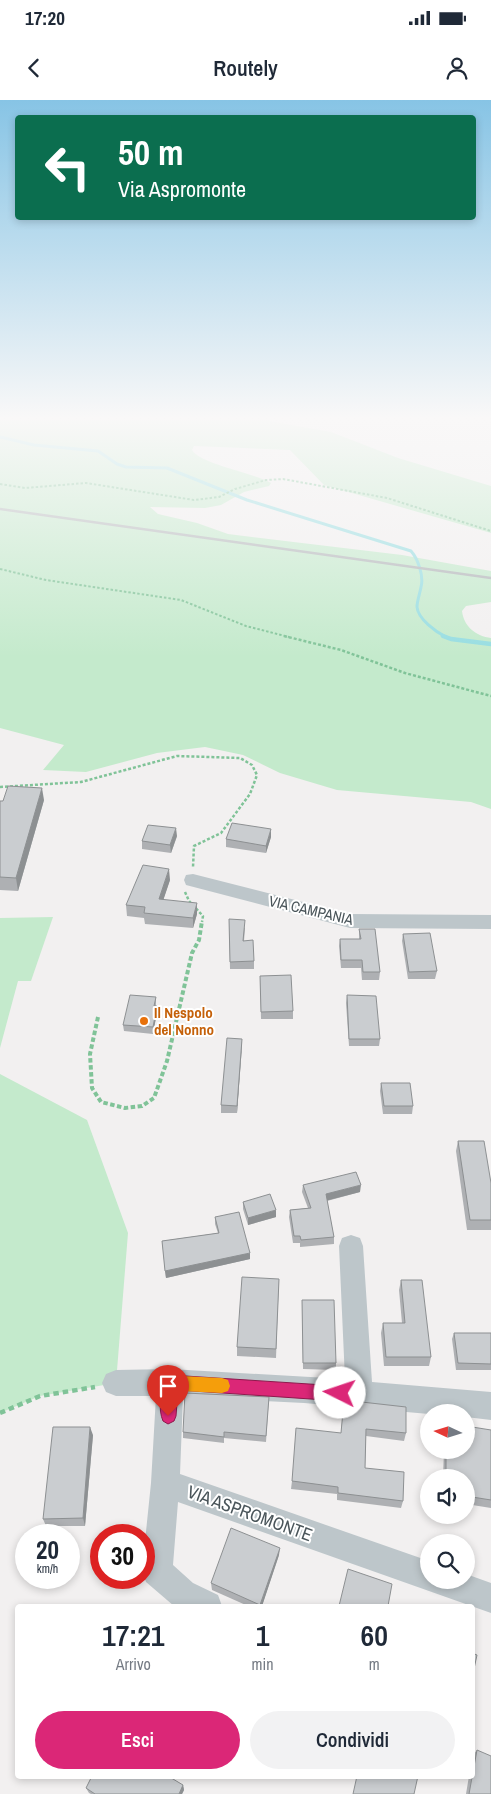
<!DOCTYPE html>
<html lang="it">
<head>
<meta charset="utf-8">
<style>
	body { margin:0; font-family:"Archivo Narrow",sans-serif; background:#f2f2f3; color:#1f2937; height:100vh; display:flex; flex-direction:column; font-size:19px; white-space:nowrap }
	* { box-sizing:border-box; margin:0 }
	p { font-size:16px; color:#747a83 }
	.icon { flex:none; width:28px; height:28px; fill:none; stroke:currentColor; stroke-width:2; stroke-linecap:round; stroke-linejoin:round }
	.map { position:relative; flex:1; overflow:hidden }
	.side { position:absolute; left:15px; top:1504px; width:460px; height:175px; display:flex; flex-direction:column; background:#fff; border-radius:5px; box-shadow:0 2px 8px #0003 }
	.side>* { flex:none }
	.guide { position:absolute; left:15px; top:15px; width:461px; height:105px; border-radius:5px; box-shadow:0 2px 8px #0003; background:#0b6e4f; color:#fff; overflow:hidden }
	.needle { width:32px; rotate:274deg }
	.buttons { position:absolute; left:420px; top:1304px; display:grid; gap:10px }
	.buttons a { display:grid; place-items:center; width:55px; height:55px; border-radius:50%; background:#fff; box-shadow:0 2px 8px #0003; font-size:25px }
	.speed { position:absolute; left:15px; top:1424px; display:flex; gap:10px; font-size:25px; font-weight:700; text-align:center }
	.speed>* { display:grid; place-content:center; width:65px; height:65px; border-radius:50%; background:#fff; box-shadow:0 2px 8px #0003; line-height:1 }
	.speed small { font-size:12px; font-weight:400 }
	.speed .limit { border:8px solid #d22; background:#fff; color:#111 }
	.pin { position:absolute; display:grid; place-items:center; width:42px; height:42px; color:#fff; margin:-51px -21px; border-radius:50% 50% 50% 0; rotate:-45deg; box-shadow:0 0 5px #0007 }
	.pin .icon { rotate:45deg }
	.me { position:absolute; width:55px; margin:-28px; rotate:274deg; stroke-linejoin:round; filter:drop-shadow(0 0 4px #0008) }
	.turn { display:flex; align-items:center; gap:18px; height:105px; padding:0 20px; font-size:22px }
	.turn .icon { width:65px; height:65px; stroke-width:2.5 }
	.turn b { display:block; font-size:35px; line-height:42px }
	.eta { display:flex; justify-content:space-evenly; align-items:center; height:85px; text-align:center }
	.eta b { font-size:30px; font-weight:600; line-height:35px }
	.primary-button { display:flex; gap:10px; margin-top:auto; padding:10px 20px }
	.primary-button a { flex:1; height:58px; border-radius:30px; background:#db2777; color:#fff; font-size:20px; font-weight:600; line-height:58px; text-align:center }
	.primary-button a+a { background:#f2f2f3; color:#1f2937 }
	.status { display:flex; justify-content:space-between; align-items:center; height:35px; padding:0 25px; background:#fff; direction:ltr }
	.status svg { height:14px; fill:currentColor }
	header { display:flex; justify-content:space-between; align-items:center; height:65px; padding:0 20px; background:#fff; font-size:22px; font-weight:600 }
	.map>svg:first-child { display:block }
</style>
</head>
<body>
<div class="status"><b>17:20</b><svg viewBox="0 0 49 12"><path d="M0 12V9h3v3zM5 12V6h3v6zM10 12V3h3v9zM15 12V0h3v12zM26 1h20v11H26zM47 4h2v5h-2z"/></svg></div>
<header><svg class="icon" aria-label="back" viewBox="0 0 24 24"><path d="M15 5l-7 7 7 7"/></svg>Routely<svg class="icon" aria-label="person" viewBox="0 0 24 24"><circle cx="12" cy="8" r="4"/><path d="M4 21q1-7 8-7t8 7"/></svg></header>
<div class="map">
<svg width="491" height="1694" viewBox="0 0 491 1694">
	<rect width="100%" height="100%" fill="#f2f0f0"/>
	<g fill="#c4eacc">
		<path d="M0 320H264L331 332 398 358 491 386V433L324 385 290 350 194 346 192 350C200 364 254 373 271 383L269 386 244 392 221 405 205 408 150 407 158 414 197 423 228 434 402 455 491 471V502L466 506 462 511C464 527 476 536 491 538V709L471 702 337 690 280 673 243 655 205 647 157 653 86 672 43 670 64 645 0 628Z"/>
		<path d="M53 817 31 881H18L0 948V818Z"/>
		<path d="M0 974 87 1020 128 1133 116 1283 40 1296 0 1313Z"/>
	</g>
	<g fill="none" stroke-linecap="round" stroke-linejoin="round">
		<path stroke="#96dde1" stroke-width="3" d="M0 337 34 345 98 351 117 364 126 367 167 368 247 400 411 451C418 459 424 476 421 487 420 493 417 501 417 507 418 519 436 532 446 537"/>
		<path stroke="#96dde1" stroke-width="4.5" d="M443 536 451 539 491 544"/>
		<g stroke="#80c398" stroke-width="2" stroke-dasharray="2.5 2" stroke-linecap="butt">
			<path d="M0 384 25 388 86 383 194 400 219 397 235 389 266 380 283 379 387 398 491 431"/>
			<path d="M0 469 46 480 181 500 246 526 289 537"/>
		</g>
		<g stroke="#80c398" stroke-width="2.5" stroke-dasharray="3 2" stroke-linecap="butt">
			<path d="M284 536 341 550 405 573 491 596"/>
			<path d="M0 687 81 682 177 656 240 658 252 665 257 675 250 694 221 733 194 746 193 767"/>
			<path d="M185 792 189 801 203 816 202 822"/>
		</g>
		<path stroke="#80c398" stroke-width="4" stroke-dasharray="4.5 2.5" stroke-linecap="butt" d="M98 917 90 954 92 988 101 1002 125 1008 142 1006 154 998 167 961 192 853 199 840 202 821"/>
		<path stroke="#80c398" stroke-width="4.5" stroke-dasharray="5.5 4" stroke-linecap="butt" d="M0 1313 40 1296 95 1287"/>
		<g fill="#bdc6ca" fill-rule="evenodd">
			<path d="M193 774 350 814 491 815V829L350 828 186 785 184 780 186 775Z"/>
			<path d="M351 1135 360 1138 363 1146 372 1282 491 1292V1320L466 1317V1312L429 1314 304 1303 183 1297 180 1374 429 1461V1480H466V1474L491 1483V1513L178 1402 173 1465 193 1483 218 1495 222 1506H174L146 1482 144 1476V1451L151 1383 156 1296H116L106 1292 102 1283 106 1274 116 1270 170 1269 345 1279 339 1146 342 1138Z"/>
		</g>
		<path stroke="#b2b6b9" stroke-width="2.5" d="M0 409 491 478"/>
	</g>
	<g fill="#aeb0b3">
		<path d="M44 700 18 791 0 790V701Z"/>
		<path d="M177 736 171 753 142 749V741Z"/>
		<path d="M271 737 266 753 226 747V739Z"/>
		<path d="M170 780 163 800 197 814 193 828 145 824 144 818 127 816 126 805Z"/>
		<path d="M229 819 245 828 244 841 254 861V869H230Z"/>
		<path d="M359 829 380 872 379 880H362L361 868H341L339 846 340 839H359Z"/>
		<path d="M403 834 437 871 435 879H408L402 841Z"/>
		<path d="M260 876 293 911V919H261Z"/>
		<path d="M347 895 380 939 379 946H349L346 903Z"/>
		<path d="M156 897V906H157V912L153 934 124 931 123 925Z"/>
		<path d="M242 939 237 1013H221V1005Z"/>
		<path d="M381 983 413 1006 412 1014H383L380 991Z"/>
		<path d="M458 1041 491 1083V1130H467L456 1051Z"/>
		<path d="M303 1085 360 1092 327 1101 334 1137V1144L300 1147V1143H293L289 1117 290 1110 308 1108 302 1092Z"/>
		<path d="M243 1102 276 1117 248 1125 243 1109Z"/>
		<path d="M215 1117 250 1159 166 1178 162 1141 218 1133 215 1124Z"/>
		<path d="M279 1179 276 1258 237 1256V1247Z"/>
		<path d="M401 1180 431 1257 429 1266H384L381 1233 383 1223H402L399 1190Z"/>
		<path d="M302 1200 336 1263V1270L303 1269Z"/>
		<path d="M454 1233H491V1270H456L452 1239Z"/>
		<path d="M269 1297 266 1342 224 1338V1343L183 1338V1332Z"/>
		<path d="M344 1300 406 1333 404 1341 366 1336 365 1368 403 1401 401 1408 337 1400V1394L291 1389 292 1381 341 1333Z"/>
		<path d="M491 1330V1408L466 1404V1378H443L444 1350H466Z"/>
		<path d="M93 1335 85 1426H46L43 1419Z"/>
		<path d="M279 1455 262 1506H248L212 1490 211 1483Z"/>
		<path d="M477 1650 491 1694H466L469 1676H472L473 1655Z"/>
		<path d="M183 1685 184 1690 182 1694H91L89 1693 86 1688Z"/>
	</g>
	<g fill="#8d9092">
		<path d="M42 688 44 700 18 791 16 778Z"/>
		<path d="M176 728 177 736 171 753 170 745Z"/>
		<path d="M271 729V737L266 753V746Z"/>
		<path d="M169 769 170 780 160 810 159 799Z"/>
		<path d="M197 803V814L193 828V818Z"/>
		<path d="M157 906V912L153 934V927Z"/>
		<path d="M242 939V946L237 1013V1006Z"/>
		<path d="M361 1085 360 1092 325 1101 326 1094Z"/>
		<path d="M276 1110V1117L248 1125V1118Z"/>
		<path d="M250 1153V1159L166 1178 165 1171Z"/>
		<path d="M90 1327 93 1335 85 1426 83 1418Z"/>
		<path d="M280 1448 279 1455 262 1506H260Z"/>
		<path d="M183 1685 184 1690 182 1694H179Z"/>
	</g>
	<g fill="#cacdd0" stroke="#8d9092">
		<path d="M8 686 42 688 16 778 0 777V701H3Z"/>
		<path d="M232 723 271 729 266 746 226 739Z"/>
		<path d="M148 725 176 728 170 745 142 741Z"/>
		<path d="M143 765 169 769 159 799 197 803 193 818 144 813 145 807 126 805Z"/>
		<path d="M229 819 245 820 243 841 253 840 254 861 230 862Z"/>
		<path d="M359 829H375L380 872H363L362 860H341L340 839H361Z"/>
		<path d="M430 833 437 871 409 872 403 834Z"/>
		<path d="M291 875 293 911 261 912 260 876Z"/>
		<path d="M130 895 156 897 154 906H157L153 927 123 925Z"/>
		<path d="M347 895 376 896 380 939H349Z"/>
		<path d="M227 938 242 939 237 1006 221 1005Z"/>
		<path d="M381 983H410L413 1006H384Z"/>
		<path d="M458 1041H484L491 1083V1120H470Z"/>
		<path d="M356 1072 361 1085 326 1094 334 1137 301 1140 300 1136H294L290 1110 311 1108 303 1085Z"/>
		<path d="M270 1094 276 1110 248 1118 243 1102Z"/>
		<path d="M239 1112 250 1153 165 1171 162 1141 219 1133 215 1117Z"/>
		<path d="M242 1177 279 1179 276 1249 237 1247Z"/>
		<path d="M401 1180H422L431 1257H386L383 1223H405Z"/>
		<path d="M302 1200H334L336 1263H303Z"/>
		<path d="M454 1233H491V1264L458 1263Z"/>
		<path d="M185 1293 269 1297 266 1336 224 1332V1337L183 1332Z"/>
		<path d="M344 1300 406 1307V1333L366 1329 365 1368 404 1372 403 1401 338 1393V1387L292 1381 296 1328 341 1333Z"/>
		<path d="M466 1326 491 1330V1400L466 1396V1378H446V1350H466Z"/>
		<path d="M53 1327H90L83 1418 43 1419Z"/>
		<path d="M231 1428 280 1448 260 1505 211 1483Z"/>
		<path d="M348 1469 392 1484 388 1506H339Z"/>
		<path d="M472 1553 477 1555 472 1578Z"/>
		<path d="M477 1650 491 1656V1694H469Z"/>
		<path d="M92 1676H168L183 1685 179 1694H95L86 1688Z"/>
		<path d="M357 1676H418L414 1694H353Z"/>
	</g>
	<linearGradient id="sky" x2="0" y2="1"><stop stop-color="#87c4e5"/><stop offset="0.57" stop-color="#f9f8f8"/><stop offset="1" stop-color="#f9f8f8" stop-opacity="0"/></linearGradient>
	<rect width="491" height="557" fill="url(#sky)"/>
	<path fill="#db2777" stroke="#8e194d" d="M170 1275 340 1286 346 1288 348 1293 346 1299 340 1301 178 1290 176 1316 174 1321 168 1324 163 1321C158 1310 160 1288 165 1277Z"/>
	<path fill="#f59e0b" d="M181 1276 222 1278 228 1280 230 1286 228 1291 222 1293 181 1291 176 1288 174 1283 176 1278Z"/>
	<circle fill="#e8710a" stroke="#fff" stroke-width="2" cx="144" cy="921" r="5"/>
	<g text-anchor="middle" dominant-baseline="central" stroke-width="4" stroke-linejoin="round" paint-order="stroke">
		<g font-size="15" fill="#4a555a" stroke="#fff">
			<text transform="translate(311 810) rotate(13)">VIA CAMPANIA</text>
		</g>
		<g font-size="15" font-weight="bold" fill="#c56008" stroke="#fff" text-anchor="start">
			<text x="154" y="912">Il Nespolo<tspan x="154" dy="17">del Nonno</tspan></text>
		</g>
		<g font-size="18" fill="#4a555a" stroke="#fff">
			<text transform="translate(250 1413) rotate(20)">VIA ASPROMONTE</text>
		</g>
	</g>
</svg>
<div class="buttons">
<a><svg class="needle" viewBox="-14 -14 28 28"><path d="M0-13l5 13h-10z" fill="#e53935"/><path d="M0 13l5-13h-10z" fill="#747a83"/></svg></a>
<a><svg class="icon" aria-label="sound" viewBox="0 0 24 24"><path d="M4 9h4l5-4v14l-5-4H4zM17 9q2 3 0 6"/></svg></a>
<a><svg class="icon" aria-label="search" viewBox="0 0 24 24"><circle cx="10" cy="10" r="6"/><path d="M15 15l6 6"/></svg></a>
</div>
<div class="speed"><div>20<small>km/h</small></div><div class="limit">30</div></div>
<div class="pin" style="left:168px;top:1316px;background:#d93025"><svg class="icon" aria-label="arrive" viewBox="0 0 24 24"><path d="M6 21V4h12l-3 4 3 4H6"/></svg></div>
<svg class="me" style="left:340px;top:1293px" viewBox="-20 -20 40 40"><circle r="19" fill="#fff"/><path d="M0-13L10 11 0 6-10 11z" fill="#db2777"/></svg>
<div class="guide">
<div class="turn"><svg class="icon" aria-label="left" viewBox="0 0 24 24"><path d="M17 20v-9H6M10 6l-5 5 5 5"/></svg><div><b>50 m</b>Via Aspromonte</div></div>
</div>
<section class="side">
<div class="eta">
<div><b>17:21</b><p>Arrivo</p></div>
<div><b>1</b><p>min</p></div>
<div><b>60</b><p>m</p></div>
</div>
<div class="primary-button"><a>Esci</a><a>Condividi</a></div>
</section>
</div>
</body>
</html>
